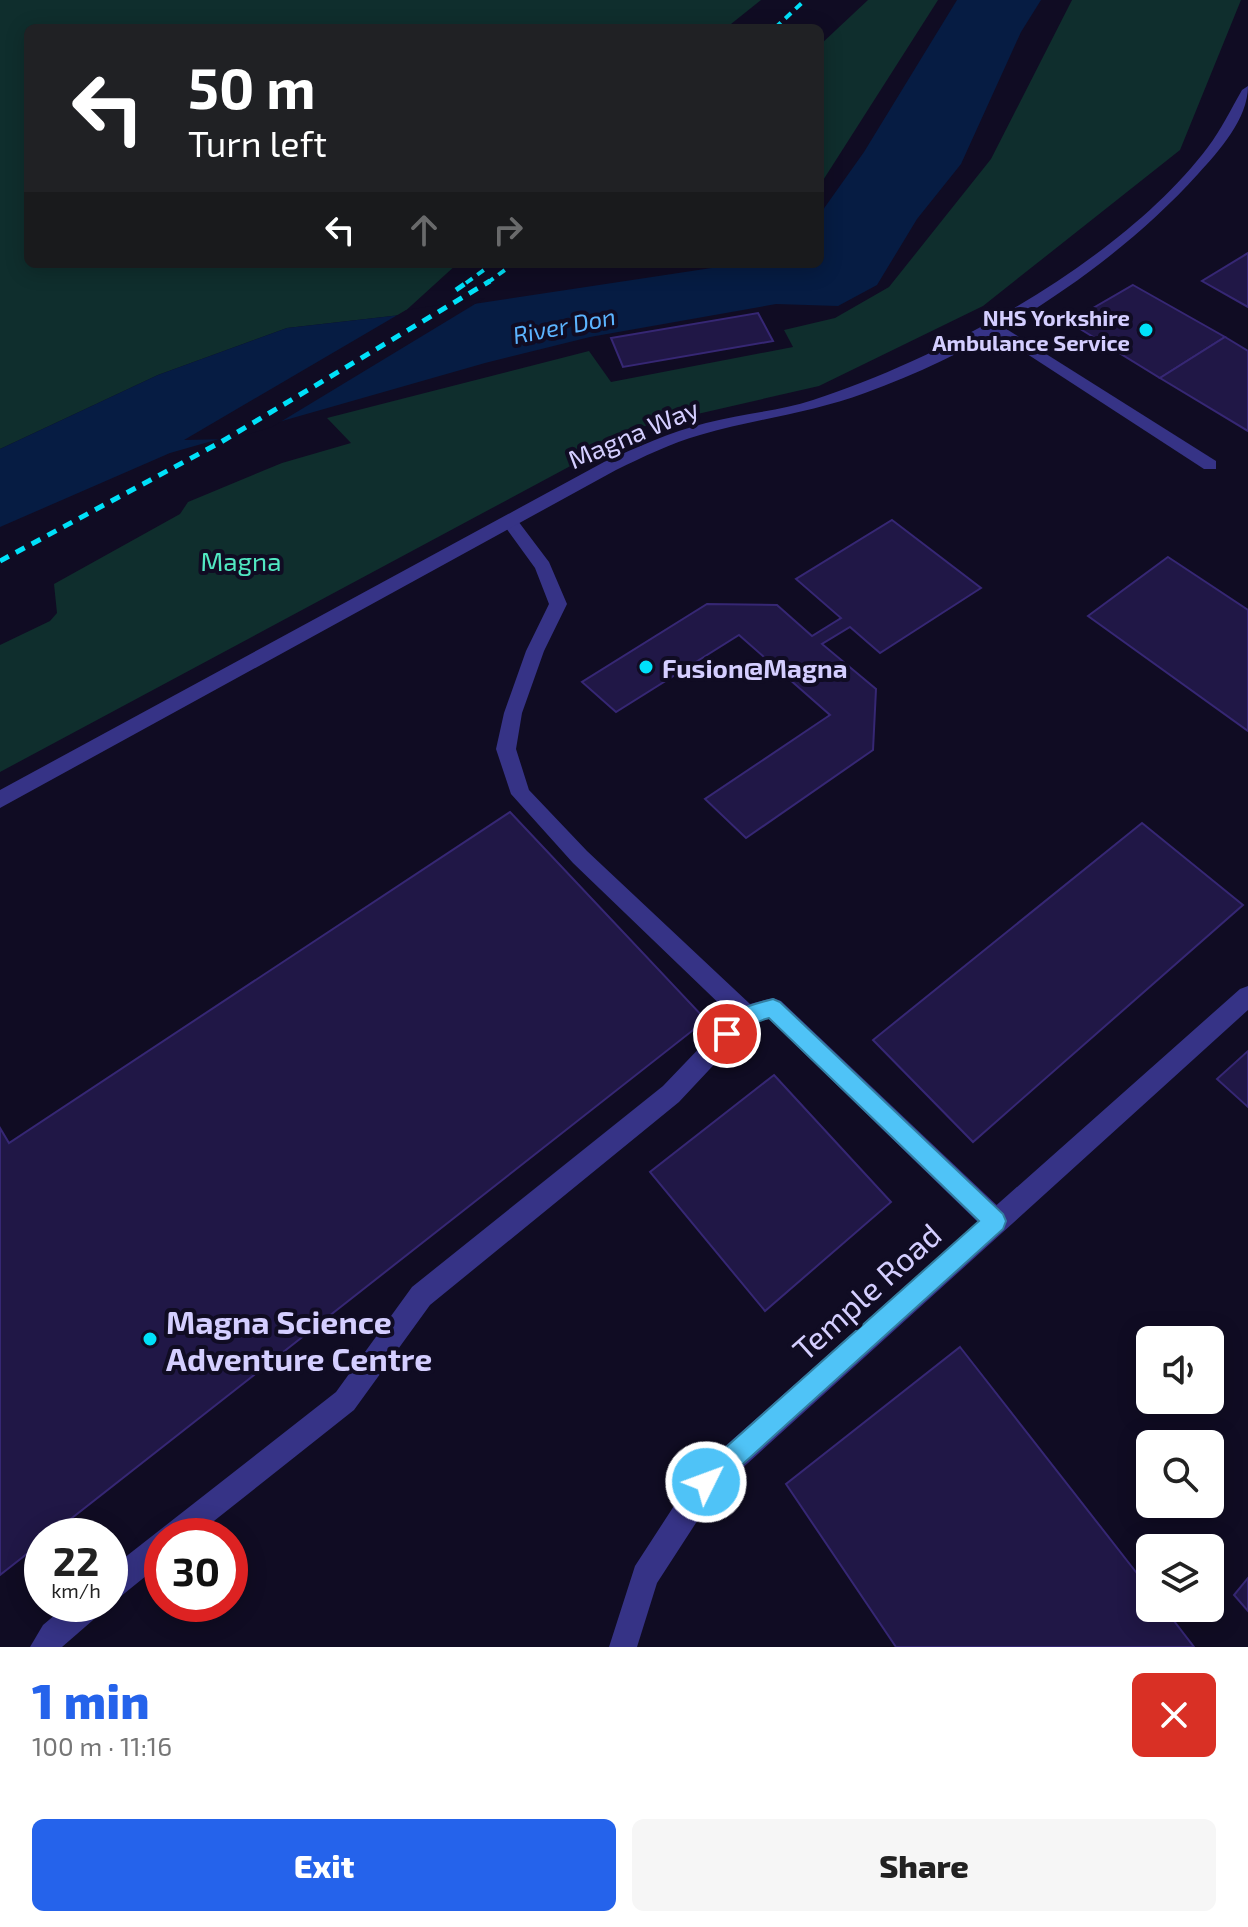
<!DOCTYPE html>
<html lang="en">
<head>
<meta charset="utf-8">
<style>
	body { margin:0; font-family:"Exo 2",sans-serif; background:#f6f6f6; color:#222; height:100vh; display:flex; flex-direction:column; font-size:30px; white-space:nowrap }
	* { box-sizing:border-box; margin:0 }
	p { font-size:26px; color:#767676 }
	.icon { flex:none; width:44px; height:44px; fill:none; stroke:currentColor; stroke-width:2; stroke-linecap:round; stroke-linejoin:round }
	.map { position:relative; height:1647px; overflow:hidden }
	.panel { display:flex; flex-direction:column; background:#fff; flex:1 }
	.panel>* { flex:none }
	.banner { position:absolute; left:24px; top:24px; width:800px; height:244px; border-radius:12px; box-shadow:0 4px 20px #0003; background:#202124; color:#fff; overflow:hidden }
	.fabs { position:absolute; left:1136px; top:1326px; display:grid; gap:16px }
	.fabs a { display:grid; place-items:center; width:88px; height:88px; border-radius:12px; background:#fff; box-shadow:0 4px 20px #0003; font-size:40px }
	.speed { position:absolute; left:24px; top:1518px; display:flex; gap:16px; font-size:40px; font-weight:700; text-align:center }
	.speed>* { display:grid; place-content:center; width:104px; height:104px; border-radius:50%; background:#fff; box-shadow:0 4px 20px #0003; line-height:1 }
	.speed small { font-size:20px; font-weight:400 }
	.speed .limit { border:12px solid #d22; background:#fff; color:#111 }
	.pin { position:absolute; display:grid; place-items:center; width:68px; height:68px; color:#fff; margin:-34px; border:4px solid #fff; border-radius:50%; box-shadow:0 2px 8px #0007 }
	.me { position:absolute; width:88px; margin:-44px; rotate:48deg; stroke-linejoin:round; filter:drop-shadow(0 0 6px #0008) }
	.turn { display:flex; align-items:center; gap:28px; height:168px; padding:0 32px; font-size:36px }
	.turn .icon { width:104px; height:104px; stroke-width:2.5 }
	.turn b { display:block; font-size:56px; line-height:68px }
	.lanes { display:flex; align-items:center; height:76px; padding:0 32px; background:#0003; justify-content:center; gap:40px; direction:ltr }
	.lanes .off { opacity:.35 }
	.round { display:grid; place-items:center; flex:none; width:84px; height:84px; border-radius:12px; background:#f6f6f6 }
	.headline { display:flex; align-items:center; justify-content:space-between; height:136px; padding:0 32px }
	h1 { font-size:48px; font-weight:800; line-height:60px; color:#2563eb }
	.button { display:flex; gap:16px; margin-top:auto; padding:16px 32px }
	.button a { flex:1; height:92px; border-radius:12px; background:#2563eb; color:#fff; font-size:32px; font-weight:800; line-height:92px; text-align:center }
	.button a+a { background:#f6f6f6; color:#222 }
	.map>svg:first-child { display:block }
</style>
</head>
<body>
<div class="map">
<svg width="1248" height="1647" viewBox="0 0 1248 1647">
	<rect width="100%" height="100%" fill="#100c23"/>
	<g fill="#0f2e2d">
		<path d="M0 0H761L726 28H28V264H457L401 315 287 328 158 375 0 449Z"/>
		<path d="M868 0H938L820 185V45Z"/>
		<path d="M1072 0H1241L1180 150 983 306 819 386 645 426 0 772V645L50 621 57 613 54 584 180 514 188 502 282 463 351 443 327 418 589 351 611 382 793 347 784 330 835 318 889 287 991 159Z"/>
	</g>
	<path fill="#061c43" d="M957 0H1041L1021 32 961 164 917 219 877 285 838 306 776 304 590 337 485 363 170 453 0 527V449L158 375 287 328 401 315 738 264H820V214L864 152Z"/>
	<path fill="#100c23" d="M485 298 272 427 232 439 184 440 406 310Z"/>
	<g fill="#201746" stroke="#362774" stroke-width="2">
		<path d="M1248 253V307L1202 281Z"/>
		<path d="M1133 285 1225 337 1160 378 1069 322Z"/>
		<path d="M758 313 773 341 623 367 611 338Z"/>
		<path d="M1225 337 1248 351V431L1160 378Z"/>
		<path d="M892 520 981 588 880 653 850 627 822 644 876 689 873 750 746 838 705 799 830 715 739 635 616 712 582 682 707 604 777 605 812 636 841 618 796 579Z"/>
		<path d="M1168 557 1248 610V731L1088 616Z"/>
		<path d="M510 812 706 1020 49 1536H42V1542L0 1575V1128L9 1143Z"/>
		<path d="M1142 823 1243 905 973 1142 873 1040Z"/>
		<path d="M1248 1051V1107L1217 1079Z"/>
		<path d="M774 1075 891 1202 765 1311 650 1172Z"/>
		<path d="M960 1347 1150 1590V1608H1164L1194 1647H896L786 1484Z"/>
		<path d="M1248 1578V1611L1234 1595Z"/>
	</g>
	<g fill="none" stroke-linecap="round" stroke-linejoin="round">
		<g fill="#363386" fill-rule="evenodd">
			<path d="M992 320 1216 461V469H1204L987 328V322Z"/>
			<path d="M509 515 515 517 549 562 567 604 544 651 522 713 516 749 529 790 587 851 750 1004 773 998 781 1001 1004 1212 1007 1221 1004 1230 995 1233 986 1230 769 1019 753 1023 679 1102 430 1305 354 1410 195 1536H162V1563L120 1597 110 1601V1569L336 1392 412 1287 663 1086 731 1015 573 863 511 794 496 749 504 713 526 651 549 604 535 568 501 521Z"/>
			<path d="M68 1604H104L100 1614 62 1647H30L43 1625Z"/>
		</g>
		<g fill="#363386" fill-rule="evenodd">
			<path d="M1248 86C1248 119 1219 151 1198 174 1112 269 985 350 865 393 811 413 755 419 700 435 671 443 643 457 616 470L0 808V790L604 462C638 447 670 432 706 423 741 414 779 411 813 400 944 358 1124 259 1208 147 1221 130 1231 109 1242 90Z"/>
			<path d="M1248 986V1010L716 1492 657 1583 637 1647H609L635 1566 696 1472 1240 989Z"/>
		</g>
		<g stroke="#00e1f9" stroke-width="4" stroke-dasharray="8 6" stroke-linecap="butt">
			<path d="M775 28 805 0"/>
			<path d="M466 283 492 264"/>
			<path d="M487 283 513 264"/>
		</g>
		<g stroke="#00e1f9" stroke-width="5" stroke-dasharray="10 8" stroke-linecap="butt">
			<path d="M456 290 469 281"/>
			<path d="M0 561 221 442 490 281"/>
		</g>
	</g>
	<path fill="#4fc3f7" stroke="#337fa1" stroke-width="2" d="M773 999 780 1002 1003 1214 1006 1221 1003 1229 714 1490 706 1494 697 1490 694 1482 697 1473 979 1221 769 1018C745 1024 745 1037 727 1044L720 1041 717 1034C728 1010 749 1005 773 999Z"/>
	<g fill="#00e1f9" stroke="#100c23" stroke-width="3">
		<circle cx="1146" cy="330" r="8"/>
		<circle cx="646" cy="667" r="8"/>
		<circle cx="150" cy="1339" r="8"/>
	</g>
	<g text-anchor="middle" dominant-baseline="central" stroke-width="8" stroke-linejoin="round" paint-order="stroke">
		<g font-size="22" font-weight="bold" fill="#d4ceff" stroke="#100c23" text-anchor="end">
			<text x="1130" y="317">NHS Yorkshire<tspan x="1130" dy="25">Ambulance Service</tspan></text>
		</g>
		<g font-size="24" font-style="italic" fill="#5cb4ff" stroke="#100c23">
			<text transform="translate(564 325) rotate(-11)">River Don</text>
		</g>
		<g font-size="26" fill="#d4ceff" stroke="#100c23">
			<text transform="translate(633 433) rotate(-23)">Magna Way</text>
		</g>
		<g font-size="26" fill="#51e8c2" stroke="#100c23">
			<text x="241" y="560">Magna</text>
		</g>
		<g font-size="26" font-weight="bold" fill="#d4ceff" stroke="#100c23" text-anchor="start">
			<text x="662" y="667">Fusion@Magna</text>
		</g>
		<g font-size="32" fill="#d4ceff" stroke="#100c23">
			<text transform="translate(866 1291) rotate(-42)">Temple Road</text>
		</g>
		<g font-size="32" font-weight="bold" fill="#d4ceff" stroke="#100c23" text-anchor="start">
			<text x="166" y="1321">Magna Science<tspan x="166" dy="37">Adventure Centre</tspan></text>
		</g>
	</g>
</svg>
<div class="fabs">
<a><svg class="icon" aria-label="sound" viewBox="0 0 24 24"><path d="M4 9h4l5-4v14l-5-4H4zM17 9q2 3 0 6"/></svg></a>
<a><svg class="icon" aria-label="search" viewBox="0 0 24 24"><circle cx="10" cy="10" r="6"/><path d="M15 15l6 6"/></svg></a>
<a><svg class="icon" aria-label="layers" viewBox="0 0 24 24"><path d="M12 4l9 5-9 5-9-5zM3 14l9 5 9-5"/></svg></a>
</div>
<div class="speed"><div>22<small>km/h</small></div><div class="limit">30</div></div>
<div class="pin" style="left:727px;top:1034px;background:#d93025"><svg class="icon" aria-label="arrive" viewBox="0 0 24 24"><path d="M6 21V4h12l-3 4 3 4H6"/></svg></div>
<svg class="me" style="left:706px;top:1482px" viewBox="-20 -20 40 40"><circle r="17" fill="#4fc3f7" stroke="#fff" stroke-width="3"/><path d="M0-11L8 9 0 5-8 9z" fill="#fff"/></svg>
<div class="banner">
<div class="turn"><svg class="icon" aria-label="left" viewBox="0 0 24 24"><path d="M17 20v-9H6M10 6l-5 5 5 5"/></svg><div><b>50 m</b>Turn left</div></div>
<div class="lanes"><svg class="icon" aria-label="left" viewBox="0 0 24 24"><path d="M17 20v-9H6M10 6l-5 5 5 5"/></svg><svg class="icon off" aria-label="ahead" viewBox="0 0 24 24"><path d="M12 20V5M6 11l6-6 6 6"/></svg><svg class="icon off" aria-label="right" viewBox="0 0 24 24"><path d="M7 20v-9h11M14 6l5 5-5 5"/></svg></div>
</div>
</div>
<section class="panel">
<div class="headline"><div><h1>1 min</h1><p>100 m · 11:16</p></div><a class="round" style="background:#d93025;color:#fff"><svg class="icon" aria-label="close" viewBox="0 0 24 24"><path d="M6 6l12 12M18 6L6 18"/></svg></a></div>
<div class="button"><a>Exit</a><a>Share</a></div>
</section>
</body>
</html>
